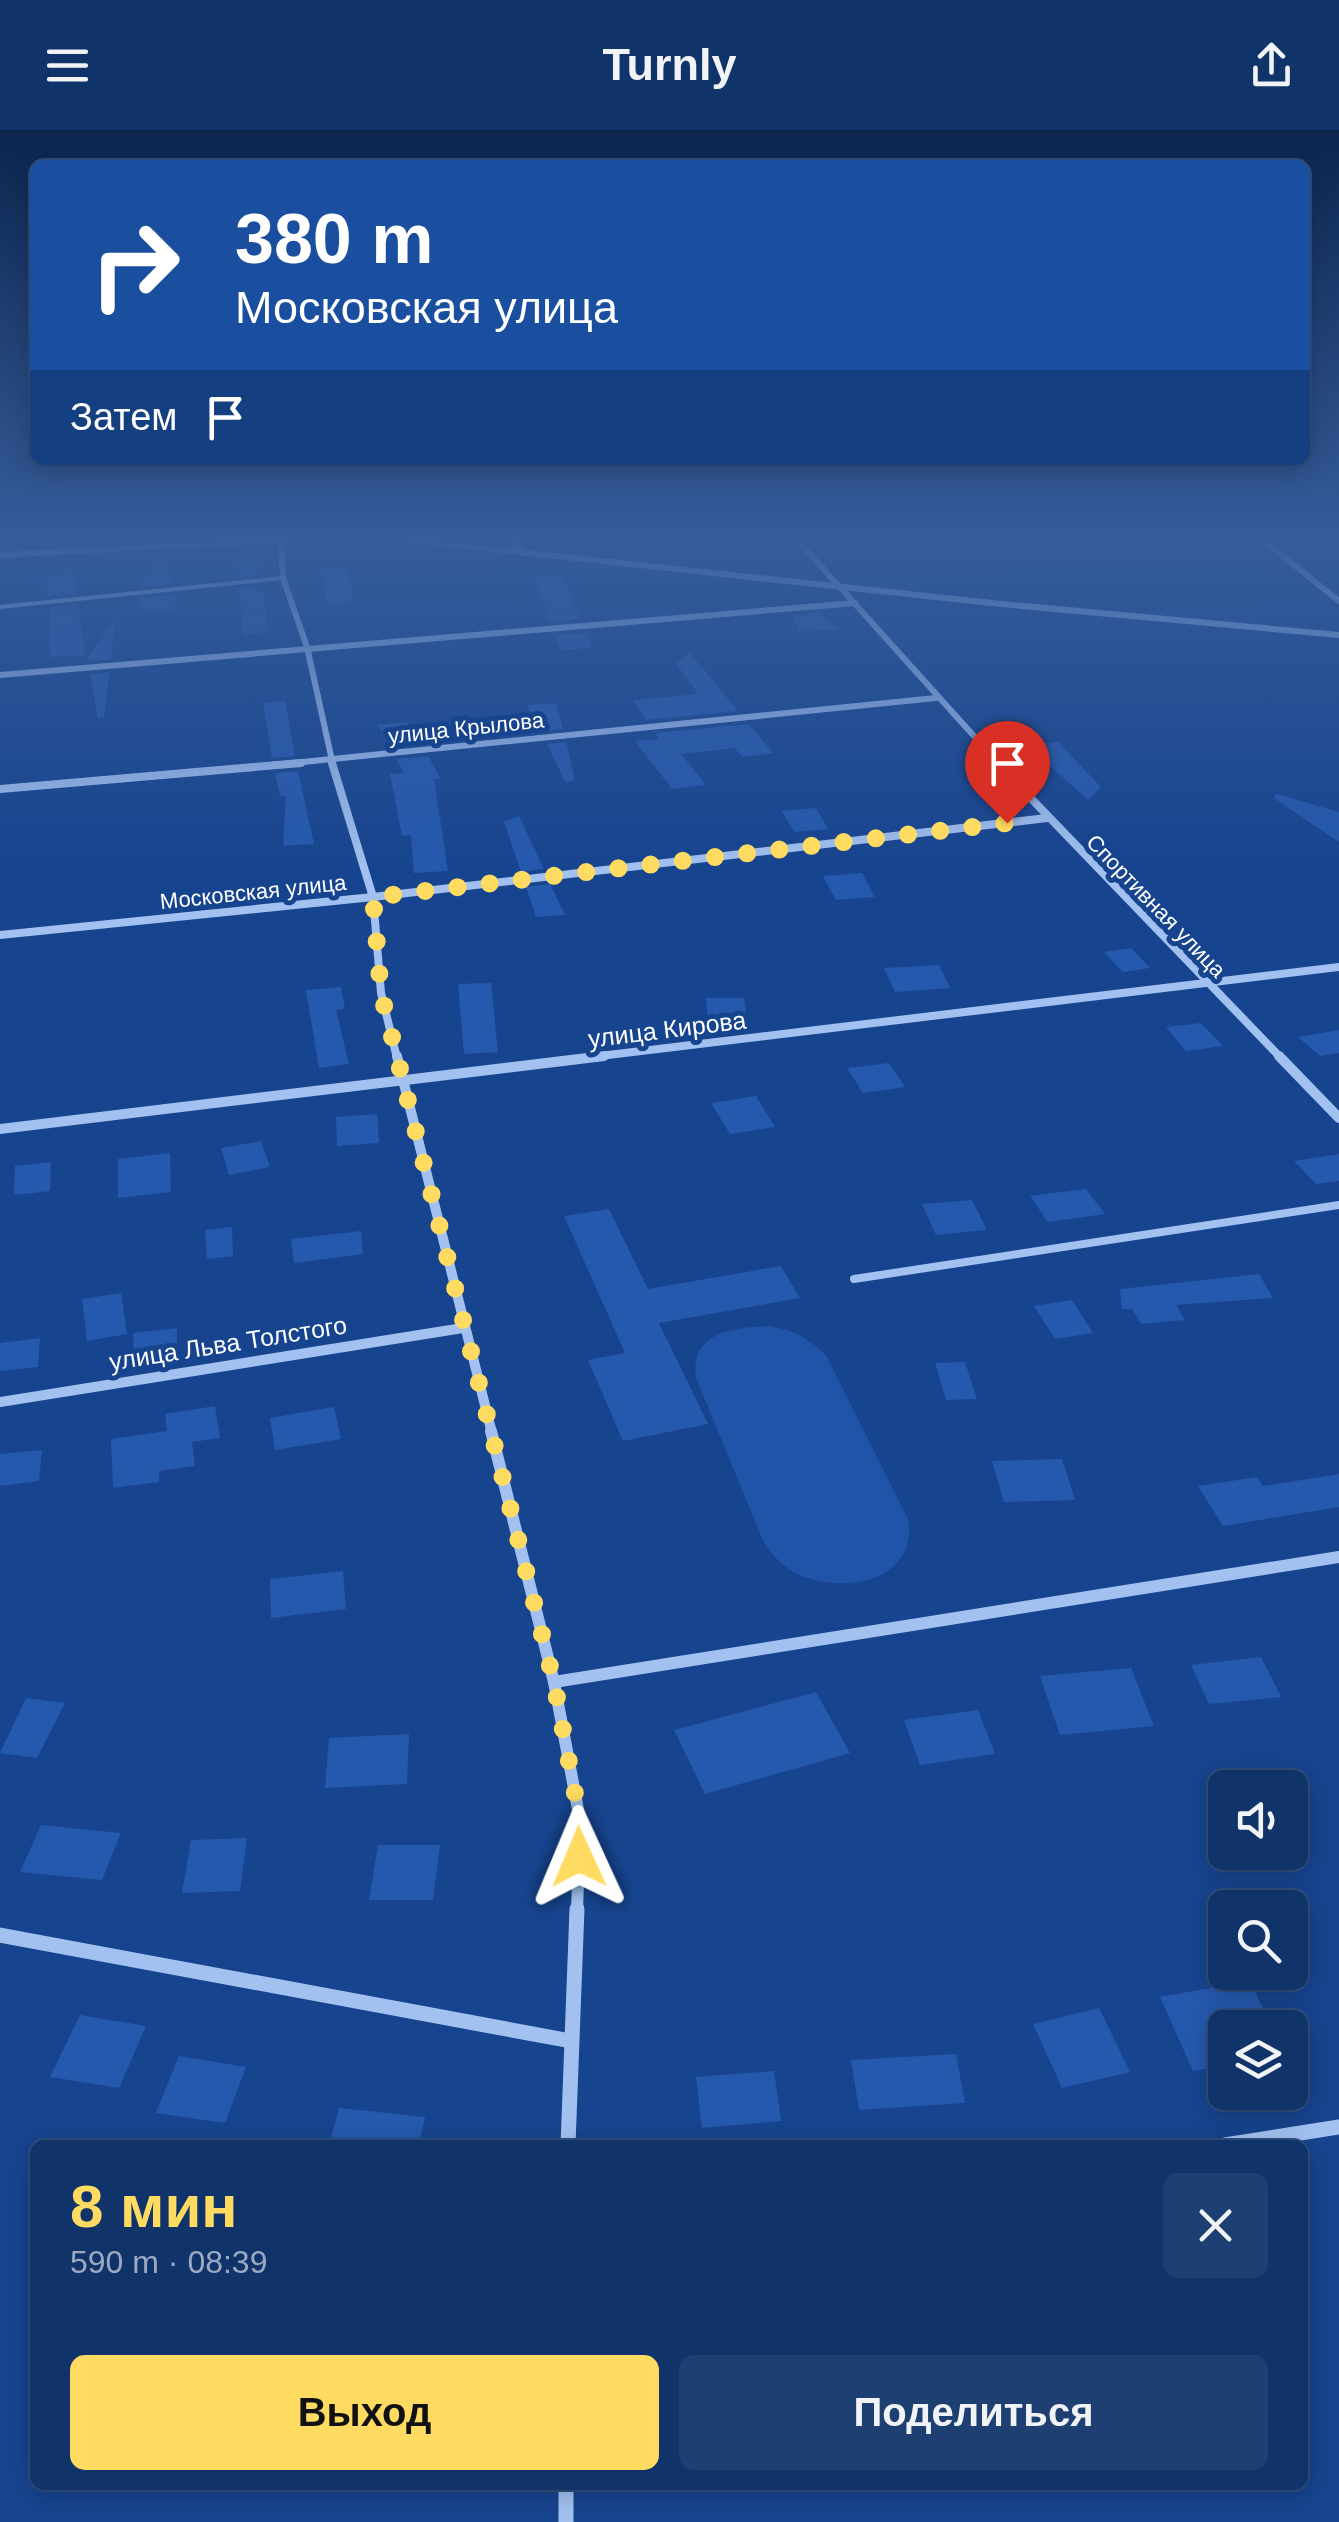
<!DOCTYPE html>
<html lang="ru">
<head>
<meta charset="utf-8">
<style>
	body { margin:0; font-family:Arial,sans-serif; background:#1e3f72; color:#f1f3f6; height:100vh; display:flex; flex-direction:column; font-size:38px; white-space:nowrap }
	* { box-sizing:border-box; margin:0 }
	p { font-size:32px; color:#9caac1 }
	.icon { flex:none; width:55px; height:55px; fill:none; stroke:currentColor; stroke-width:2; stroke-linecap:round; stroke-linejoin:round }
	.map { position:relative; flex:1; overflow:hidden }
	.details { position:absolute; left:30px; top:2010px; width:1278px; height:350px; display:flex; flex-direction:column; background:#10336a; border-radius:15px; box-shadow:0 5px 25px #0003,0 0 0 2px #304e7e }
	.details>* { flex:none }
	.banner { position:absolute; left:30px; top:30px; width:1280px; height:305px; border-radius:15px; box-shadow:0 5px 25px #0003,0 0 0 2px #304e7e; background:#1a4fa0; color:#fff; overflow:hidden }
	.buttons { position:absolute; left:1208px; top:1640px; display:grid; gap:20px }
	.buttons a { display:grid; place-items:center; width:100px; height:100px; border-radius:15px; background:#10336a; box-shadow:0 5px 25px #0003,0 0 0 2px #304e7e; font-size:50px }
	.pin { position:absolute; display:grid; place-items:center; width:85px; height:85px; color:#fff; margin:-102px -42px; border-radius:50% 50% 50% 0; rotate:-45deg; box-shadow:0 0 10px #0007 }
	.pin .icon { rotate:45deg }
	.me { position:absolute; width:110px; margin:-55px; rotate:359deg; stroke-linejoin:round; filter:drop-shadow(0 0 8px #0008) }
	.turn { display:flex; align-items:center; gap:35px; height:210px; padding:0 40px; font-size:45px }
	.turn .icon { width:130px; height:130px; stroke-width:2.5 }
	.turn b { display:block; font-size:70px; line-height:85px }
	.then { display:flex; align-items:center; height:95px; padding:0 40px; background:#0003; gap:20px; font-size:38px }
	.round { display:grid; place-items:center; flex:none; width:105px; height:105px; border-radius:15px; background:#1e3f72 }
	.summary { display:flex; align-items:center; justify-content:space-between; height:170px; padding:0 40px }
	h1 { font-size:60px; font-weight:700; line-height:75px; color:#ffdb61 }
	.button { display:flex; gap:20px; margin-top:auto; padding:20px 40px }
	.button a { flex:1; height:115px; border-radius:15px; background:#ffdb61; color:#111; font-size:40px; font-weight:700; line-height:115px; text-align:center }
	.button a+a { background:#1e3f72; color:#f1f3f6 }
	header { display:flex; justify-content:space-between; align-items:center; height:130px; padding:0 40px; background:#10336a; font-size:45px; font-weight:700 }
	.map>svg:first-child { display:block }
</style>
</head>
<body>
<header><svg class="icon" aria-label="menu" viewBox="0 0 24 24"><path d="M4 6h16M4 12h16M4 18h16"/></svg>Turnly<svg class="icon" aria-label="share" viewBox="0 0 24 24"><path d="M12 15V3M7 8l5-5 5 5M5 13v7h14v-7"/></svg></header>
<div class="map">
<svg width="1339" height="2392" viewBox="0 0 1339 2392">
	<rect width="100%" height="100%" fill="#16448e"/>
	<path fill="#1f54a8" d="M770 1196C795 1201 810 1208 827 1227L908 1389C919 1450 845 1465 800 1445 784 1438 774 1427 764 1413L696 1248C689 1202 734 1197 770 1196Z"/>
	<g fill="#2559ad">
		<path d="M162 423H166L172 454 138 457Z"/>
		<path d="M236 423H261L258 445 238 447Z"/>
		<path d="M348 438 353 473 327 474 321 439Z"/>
		<path d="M73 441 77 464 48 466 46 442Z"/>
		<path d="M532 443 562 445 580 489 550 492Z"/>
		<path d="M257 456 256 462H263L268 502 243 505 239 458Z"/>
		<path d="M174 465 176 479 141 481 139 468Z"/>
		<path d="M78 475 85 525 50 527 49 478Z"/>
		<path d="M821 483 838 500 799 501 792 485Z"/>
		<path d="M115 490 111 529 88 531 87 529Z"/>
		<path d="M586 503 592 518 561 520 555 505Z"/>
		<path d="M690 523 738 581 646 590 633 570 698 564 676 533Z"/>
		<path d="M109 543 104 588H98L90 544Z"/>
		<path d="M285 571 295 626 272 628 263 573Z"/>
		<path d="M556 573 563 599 540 601 527 575Z"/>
		<path d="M407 592 420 613 389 616 378 595Z"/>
		<path d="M749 594 773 623 742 627 735 618 681 624 706 655 672 659 635 611 659 609 655 603Z"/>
		<path d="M566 612 575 650 566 653 547 614Z"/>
		<path d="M1058 612 1101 657 1088 670 1027 615Z"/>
		<path d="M428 626 441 649H434L448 741 414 743 411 705 402 706 390 644 404 643 396 629Z"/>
		<path d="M298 641 314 714 283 716 286 666H280L275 643Z"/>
		<path d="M1276 664 1339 682V712L1274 668Z"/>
		<path d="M816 678 828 699 794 702 782 681Z"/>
		<path d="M519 686 544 739 521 742 504 692Z"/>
		<path d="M862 743 875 767 836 770 823 746Z"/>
		<path d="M550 754 565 785 536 787 526 757Z"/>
		<path d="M1131 818 1150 838 1123 842 1104 822Z"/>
		<path d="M939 835 950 858 895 862 884 838Z"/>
		<path d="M491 853 498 922 464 924 458 854Z"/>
		<path d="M341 857 345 879 336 880 349 934 319 938 306 860Z"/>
		<path d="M706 868H744L747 891H708Z"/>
		<path d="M1201 893 1223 916 1186 921 1166 897Z"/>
		<path d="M1339 900V923L1320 926 1298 907Z"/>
		<path d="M889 933 905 957 863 963 847 938Z"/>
		<path d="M756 966 775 997 730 1004 711 973Z"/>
		<path d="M377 984 379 1013 337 1016 336 987Z"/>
		<path d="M261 1011 270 1037 229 1045 221 1018Z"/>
		<path d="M170 1023 171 1062 118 1068V1029Z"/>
		<path d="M1339 1024V1051L1316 1054 1294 1031Z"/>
		<path d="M51 1032 50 1061 14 1065 15 1036Z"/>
		<path d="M1086 1059 1105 1084 1048 1092 1030 1066Z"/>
		<path d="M972 1070 987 1100 936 1105 922 1074Z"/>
		<path d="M609 1079 648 1159 781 1136 800 1168 659 1193 708 1294 623 1311 588 1230 625 1223 564 1086Z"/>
		<path d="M232 1097 233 1126 207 1129 205 1100Z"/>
		<path d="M361 1101 363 1124 294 1133 291 1109Z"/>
		<path d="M1259 1144 1273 1168 1176 1175 1185 1190 1141 1194 1132 1179H1122L1120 1159Z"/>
		<path d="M121 1163 127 1204 87 1211 82 1169Z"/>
		<path d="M1072 1170 1093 1203 1055 1209 1034 1176Z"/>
		<path d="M177 1198V1222L134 1227 133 1203Z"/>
		<path d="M40 1208 38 1237 0 1241V1213Z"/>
		<path d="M965 1232 977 1269 946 1270 935 1233Z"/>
		<path d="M215 1276 220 1308 192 1312 195 1336 159 1341V1352L113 1358 111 1309 167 1301 165 1284Z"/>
		<path d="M334 1277 341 1309 275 1320 270 1288Z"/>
		<path d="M42 1320 39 1351 0 1356V1324Z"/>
		<path d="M1062 1329 1075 1370 1004 1372 992 1331Z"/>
		<path d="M1339 1344V1377L1223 1396 1198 1356 1257 1347 1263 1356Z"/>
		<path d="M343 1441 346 1479 271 1488 270 1449Z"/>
		<path d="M1261 1527 1281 1567 1209 1574 1191 1535Z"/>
		<path d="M1131 1538 1154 1596 1060 1605 1040 1546Z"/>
		<path d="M816 1562 850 1623 705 1664 674 1600Z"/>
		<path d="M26 1568 65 1573 37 1628 0 1623Z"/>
		<path d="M978 1580 995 1624 920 1635 904 1590Z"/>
		<path d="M409 1604 407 1654 325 1658 329 1608Z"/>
		<path d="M41 1695 121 1703 102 1750 20 1742Z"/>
		<path d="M247 1708 240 1761 182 1763 191 1710Z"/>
		<path d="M378 1715H440L433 1770H369Z"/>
		<path d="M1250 1851 1272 1898H1225V1935L1193 1941 1160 1867Z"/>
		<path d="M1099 1878 1130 1942 1062 1958 1033 1894Z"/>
		<path d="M80 1885 146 1896 119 1958 50 1947Z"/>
		<path d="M956 1924 965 1973 859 1980 851 1930Z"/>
		<path d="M179 1926 246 1937 225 1993 156 1983Z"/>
		<path d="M774 1941 781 1991 702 1998 696 1947Z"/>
		<path d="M339 1978 425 1987 419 2015H329Z"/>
	</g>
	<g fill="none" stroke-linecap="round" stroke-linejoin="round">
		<path stroke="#a2c1f0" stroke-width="4" d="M0 477 283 448"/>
		<path stroke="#a2c1f0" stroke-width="8" d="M854 1149 1339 1075"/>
		<g stroke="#a2c1f0" stroke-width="6">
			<path d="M510 404 522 423"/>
			<path d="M792 404 1000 635"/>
			<path d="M1255 404 1339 471"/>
			<path d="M281 409 283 448 307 517 333 635"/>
			<path d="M0 425 333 407 398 409 1001 474 1339 505"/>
			<path d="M0 545 855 473"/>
			<path d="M273 635 936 568"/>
		</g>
		<g stroke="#a2c1f0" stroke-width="8">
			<path d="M332 633 373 767 381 863 397 928"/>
			<path d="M997 633 1281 928"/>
			<path d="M0 659 301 633"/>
			<path d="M0 805 373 767 1047 688"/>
			<path d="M583 928 1339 837"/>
		</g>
		<g stroke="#a2c1f0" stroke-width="10">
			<path d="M397 926 492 1303"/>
			<path d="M1279 926 1339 988"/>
			<path d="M0 999 604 926"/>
			<path d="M0 1272 463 1198"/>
		</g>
		<g stroke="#a2c1f0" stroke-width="12">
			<path d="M491 1301 554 1552 580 1690 577 1782"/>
			<path d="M554 1552 1339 1427"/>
		</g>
		<g stroke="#a2c1f0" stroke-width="15">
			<path d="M0 1805 571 1911"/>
			<path d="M568 2015 577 1779"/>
			<path d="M1225 2015 1339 1997"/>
			<path d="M566 2355V2392"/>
		</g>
	</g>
	<linearGradient id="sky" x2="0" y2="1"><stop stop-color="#0c254e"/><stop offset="0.55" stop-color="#365c9b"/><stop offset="1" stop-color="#365c9b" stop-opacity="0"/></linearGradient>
	<rect width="1339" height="739" fill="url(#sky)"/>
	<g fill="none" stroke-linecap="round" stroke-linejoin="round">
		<path stroke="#ffdb61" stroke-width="18" stroke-dasharray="0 32.4" d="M579 1727 580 1690 554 1552 381 863 373 767 1007 693"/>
	</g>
	<g text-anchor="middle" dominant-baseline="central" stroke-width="10" stroke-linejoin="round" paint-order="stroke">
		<g font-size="22" fill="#fff" stroke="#16448e">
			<text transform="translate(466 598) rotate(-6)">улица Крылова</text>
			<text transform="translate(253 762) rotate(-6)">Московская улица</text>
			<text transform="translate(1156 776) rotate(46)">Спортивная улица</text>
		</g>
		<g font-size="25" fill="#fff" stroke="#16448e">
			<text transform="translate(667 899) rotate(-7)">улица Кирова</text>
			<text transform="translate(228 1213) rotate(-9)">улица Льва Толстого</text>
		</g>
	</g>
</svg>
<div class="buttons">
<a><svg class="icon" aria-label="sound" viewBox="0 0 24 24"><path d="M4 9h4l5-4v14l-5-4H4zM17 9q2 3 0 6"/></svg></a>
<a><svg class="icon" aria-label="search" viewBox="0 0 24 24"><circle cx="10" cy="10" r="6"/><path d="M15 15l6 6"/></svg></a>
<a><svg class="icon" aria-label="layers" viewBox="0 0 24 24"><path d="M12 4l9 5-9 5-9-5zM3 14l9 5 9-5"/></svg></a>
</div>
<div class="pin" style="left:1007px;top:693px;background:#d93025"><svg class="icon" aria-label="arrive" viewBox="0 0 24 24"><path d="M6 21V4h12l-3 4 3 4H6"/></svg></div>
<svg class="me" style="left:579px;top:1727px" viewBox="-20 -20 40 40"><path d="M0-17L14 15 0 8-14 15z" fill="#ffdb61" stroke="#fff" stroke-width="4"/></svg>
<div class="banner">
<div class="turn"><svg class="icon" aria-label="right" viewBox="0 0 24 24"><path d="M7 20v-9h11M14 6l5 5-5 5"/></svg><div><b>380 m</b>Московская улица</div></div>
<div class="then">Затем<svg class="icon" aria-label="arrive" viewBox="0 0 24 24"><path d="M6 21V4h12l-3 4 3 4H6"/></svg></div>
</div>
<section class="details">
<div class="summary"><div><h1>8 мин</h1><p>590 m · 08:39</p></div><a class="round"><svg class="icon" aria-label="close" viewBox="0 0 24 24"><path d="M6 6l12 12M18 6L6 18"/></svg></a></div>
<div class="button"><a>Выход</a><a>Поделиться</a></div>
</section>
</div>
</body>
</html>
